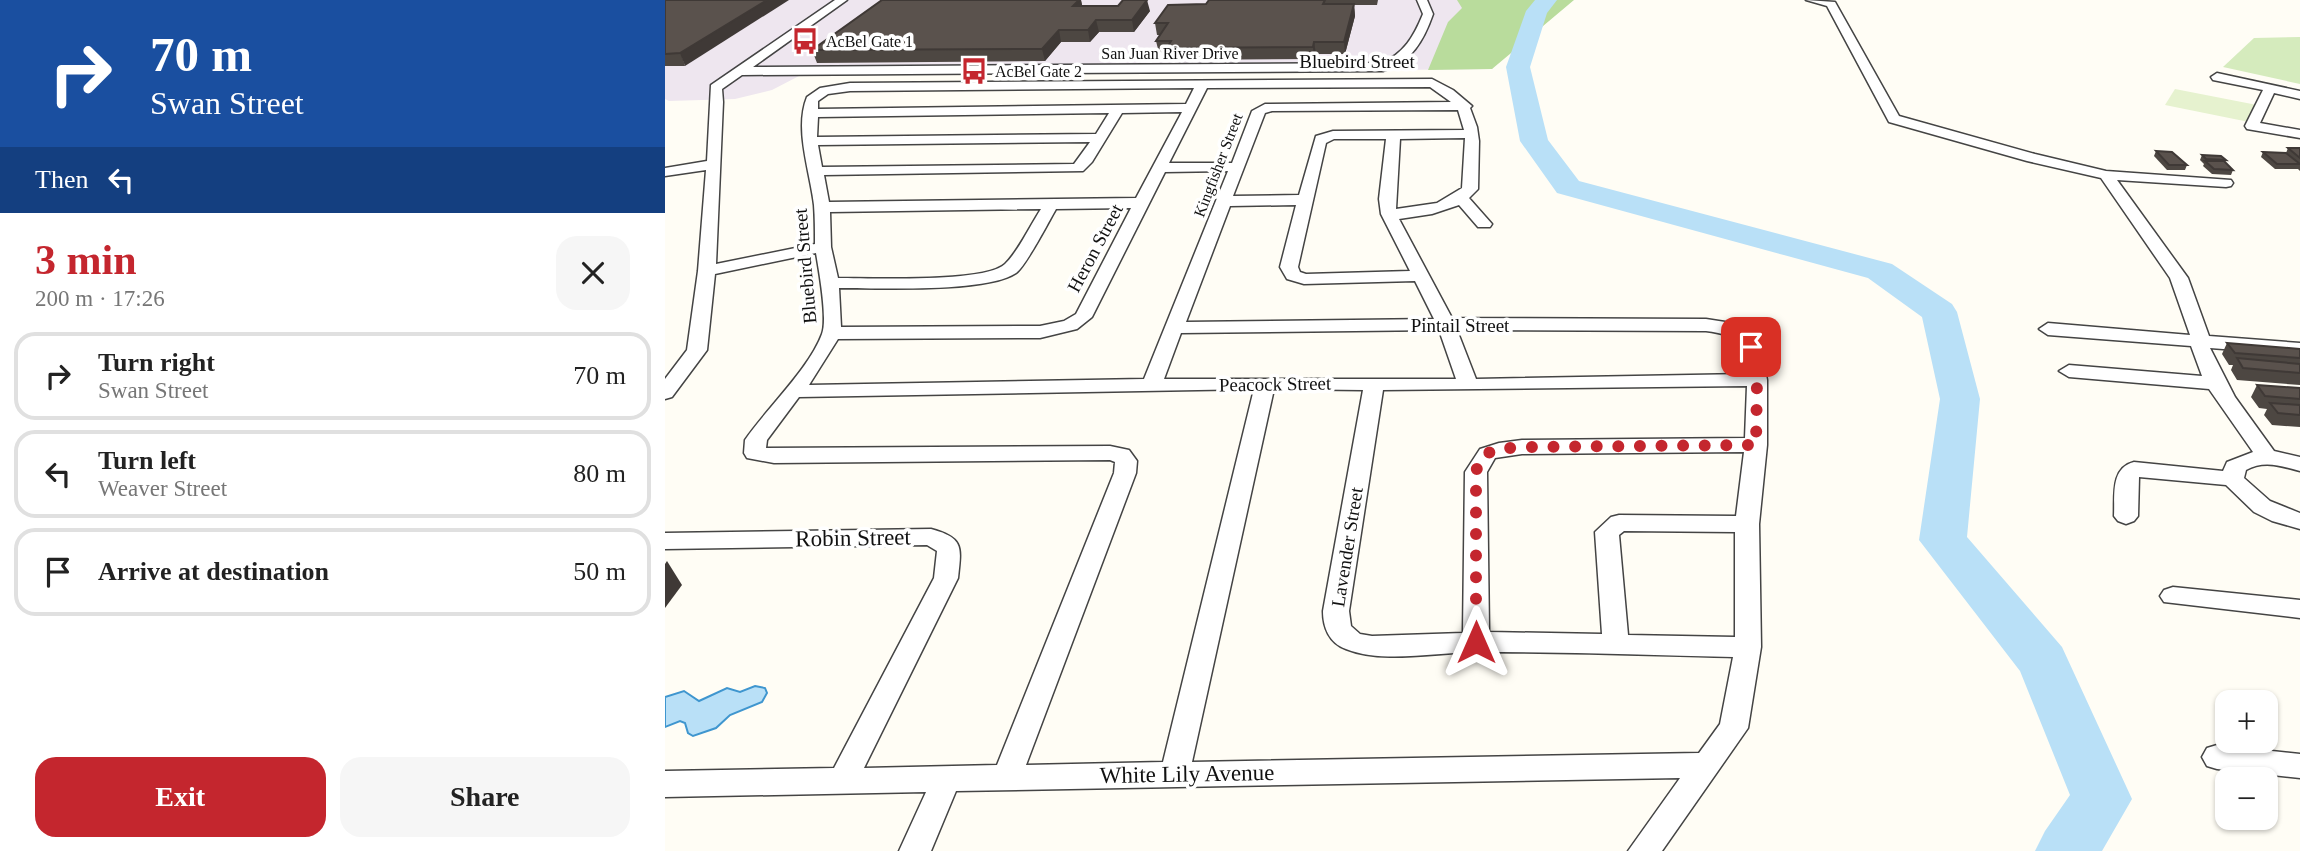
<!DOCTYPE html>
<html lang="en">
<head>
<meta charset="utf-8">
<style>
	body { margin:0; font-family:Georgia,serif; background:#f6f6f6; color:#222; height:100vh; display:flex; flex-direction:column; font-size:26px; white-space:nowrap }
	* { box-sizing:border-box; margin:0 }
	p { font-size:23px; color:#767676 }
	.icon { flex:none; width:38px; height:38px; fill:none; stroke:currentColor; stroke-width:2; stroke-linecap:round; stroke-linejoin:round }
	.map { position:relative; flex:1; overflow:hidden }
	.side { display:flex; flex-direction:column; background:#fff; width:665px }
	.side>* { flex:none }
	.hud { background:#1a4fa0; color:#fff; overflow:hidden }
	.tools { position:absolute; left:1550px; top:690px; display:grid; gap:14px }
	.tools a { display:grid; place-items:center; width:63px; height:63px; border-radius:14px; background:#fff; box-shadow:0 2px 5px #0004; font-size:35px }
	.pin { position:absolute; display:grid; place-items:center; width:60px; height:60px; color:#fff; margin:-30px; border-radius:14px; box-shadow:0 4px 10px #0006 }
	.me { position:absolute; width:77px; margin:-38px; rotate:0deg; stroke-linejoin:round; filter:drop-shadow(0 0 5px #0008) }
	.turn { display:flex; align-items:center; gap:24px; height:147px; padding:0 35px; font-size:32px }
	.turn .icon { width:91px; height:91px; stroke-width:2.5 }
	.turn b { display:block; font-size:49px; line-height:60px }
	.then { display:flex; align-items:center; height:66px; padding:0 35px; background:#0003; gap:14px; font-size:26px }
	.round { display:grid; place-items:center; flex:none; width:74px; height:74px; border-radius:21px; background:#f6f6f6 }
	.summary { display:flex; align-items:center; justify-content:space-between; height:119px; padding:0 35px }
	h1 { font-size:42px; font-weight:700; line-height:52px; color:#c4262e }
	.action { display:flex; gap:14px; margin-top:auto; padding:14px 35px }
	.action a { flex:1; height:80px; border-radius:21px; background:#c4262e; color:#fff; font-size:28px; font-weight:700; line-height:80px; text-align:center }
	.action a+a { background:#f6f6f6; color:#222 }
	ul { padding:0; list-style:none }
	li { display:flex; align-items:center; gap:21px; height:88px; margin:0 14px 10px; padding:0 21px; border:4px solid #e0e0e0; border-radius:21px }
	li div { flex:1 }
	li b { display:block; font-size:26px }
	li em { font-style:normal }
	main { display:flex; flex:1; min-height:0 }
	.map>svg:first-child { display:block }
</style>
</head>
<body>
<main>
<section class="side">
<div class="hud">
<div class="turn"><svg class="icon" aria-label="right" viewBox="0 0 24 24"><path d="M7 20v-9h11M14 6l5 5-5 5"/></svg><div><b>70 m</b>Swan Street</div></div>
<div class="then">Then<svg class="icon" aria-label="left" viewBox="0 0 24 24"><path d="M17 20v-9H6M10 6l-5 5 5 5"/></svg></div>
</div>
<div class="summary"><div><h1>3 min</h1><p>200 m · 17:26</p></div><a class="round"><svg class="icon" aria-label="close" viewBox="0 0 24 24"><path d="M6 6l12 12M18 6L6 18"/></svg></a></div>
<ul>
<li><svg class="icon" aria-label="right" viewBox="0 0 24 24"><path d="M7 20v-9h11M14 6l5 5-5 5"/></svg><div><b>Turn right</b><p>Swan Street</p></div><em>70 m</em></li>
<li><svg class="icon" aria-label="left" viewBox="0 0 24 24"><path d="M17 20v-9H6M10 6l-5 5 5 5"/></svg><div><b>Turn left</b><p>Weaver Street</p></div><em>80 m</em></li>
<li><svg class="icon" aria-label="arrive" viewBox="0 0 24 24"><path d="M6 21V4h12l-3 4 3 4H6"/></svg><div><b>Arrive at destination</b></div><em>50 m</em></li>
</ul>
<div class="action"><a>Exit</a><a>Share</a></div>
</section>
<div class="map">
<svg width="1635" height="851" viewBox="0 0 1635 851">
	<rect width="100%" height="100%" fill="#fffdf5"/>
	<path fill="#eee6ef" d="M0 0H870L827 69 134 76 107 90 70 99 4 101 0 99Z"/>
	<path fill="#d5ebbd" d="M1635 37V84L1558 67 1589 38Z"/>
	<path fill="#b9dc9c" d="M792 0H909L827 69 763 70 783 22 797 8Z"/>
	<path fill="#e6f2cf" d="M1510 89 1592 105 1584 122 1500 105Z"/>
	<path fill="#b9e0f7" stroke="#3f96cf" stroke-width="2" d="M90 686 100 688 102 693 97 702 65 715 51 728 28 736 23 733 20 723 15 721 0 727V697L19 691 34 701 62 688 75 692Z"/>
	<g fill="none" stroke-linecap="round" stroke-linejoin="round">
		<path fill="#b9e0f7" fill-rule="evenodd" d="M870 0H892L882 13 865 67 883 140 914 181 1227 264 1287 304 1292 312 1315 399 1302 537 1397 647 1467 799 1437 851H1370L1380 831 1405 795 1355 671 1254 540 1275 399 1257 317 1203 278 892 193 855 141 841 67 861 11Z"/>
		<defs>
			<g id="street">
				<path d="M170 0H182L88 67 716 63C739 54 749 36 758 14L752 0H762L768 14C759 40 746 63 718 71L77 75 57 89 58 102 51 264 150 244C150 231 150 218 149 205 145 171 129 129 142 97L155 88 185 83 767 79 788 90 807 106 805 108 812 127 814 141 813 189 804 198 827 224 825 227H813L794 205 767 214 734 219 787 318 1041 319 1073 324 1085 333 1096 347 1102 380V445L1094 524 1096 647 1083 728 997 851H963L1015 778 291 791 266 851H234L261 792 0 797V771L169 768 269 578 272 551 262 545 0 549V533L266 529C300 538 296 548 293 578L199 768 332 765 449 473 450 462 445 460 109 463 82 458 79 453 80 440C102 408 144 369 157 334 163 319 154 271 151 253L50 274 42 350 7 397 0 399V379L22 350 33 271 41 170 0 176V168L42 161 46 85ZM765 87 786 102 600 104 587 111 567 163H504L542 88ZM529 88 521 104 153 109V101L163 94 185 91ZM793 110 799 130 668 131 651 136 634 195 568 196 600 113 607 111ZM517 112 471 198 164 202 159 175 418 171 427 162 457 113ZM444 113 431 134 152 137 153 117ZM800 138 797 188 772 203 731 209 735 139ZM669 139H721L714 199 716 214 745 271 641 274 635 272 633 267 661 143ZM425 142 409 164 157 167 153 145ZM563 171 479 379 144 385 173 339 375 338 412 329 427 317 500 172ZM631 205 615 267 622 279 639 284 750 281 769 319 521 322 565 206ZM466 208 411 314 399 321 375 326 176 327 174 288C212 288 322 293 351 273 361 266 384 221 391 209ZM376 209C366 224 353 252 340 264 320 283 203 278 173 278L166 247 165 212ZM774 330 791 379H499L516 333ZM792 330 1041 331C1074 335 1076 343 1081 374L811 379ZM1082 386 1080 438 857 440 834 443 815 449 800 472 798 633 707 636 695 634 686 626 684 611 718 390ZM589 389 498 762 361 765 471 473 472 461 464 450 445 446 101 448 102 440 134 397ZM609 389 698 390 658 611C658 627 664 643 681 649 718 664 772 652 813 652 898 652 983 655 1068 657L1055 724 1034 753 527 762ZM1079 452 1071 516 954 515 946 517 930 532 937 634 824 632 822 472 830 458 857 454ZM959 531 1070 532V637L963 635 954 535Z"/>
				<path d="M1141 0 1170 2 1234 116 1370 154 1441 171 1566 180 1568 183 1566 186 1561 187 1452 180 1523 278 1544 336 1635 343V355L1545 348 1570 397 1609 451 1635 457V471C1616 466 1599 460 1581 470L1579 478 1605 501 1635 513V529L1607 521 1589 512 1561 485 1474 477 1473 516 1469 521 1461 524 1453 521 1449 516C1450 496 1445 468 1469 462L1558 471 1562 462 1588 452 1544 389 1404 377 1394 371 1404 365 1537 376 1526 346 1383 335 1374 329 1383 323 1525 335 1505 278 1436 178 1362 161 1224 122 1162 6Z"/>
				<path d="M1552 73 1635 91V99L1609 93 1595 123 1635 130V138L1582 129 1580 126 1598 90 1548 80 1546 77Z"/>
				<path d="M1508 587 1635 600V618L1499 602 1495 596 1499 590Z"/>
				<path d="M1552 745 1635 754V778L1552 769 1542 766 1537 757 1542 748Z"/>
			</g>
		</defs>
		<use href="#street" stroke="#444" stroke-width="3"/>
		<use href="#street" fill="#fff" fill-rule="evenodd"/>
	</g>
	<g fill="#4d4742">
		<path d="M0 0 20 66H0Z"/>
		<path d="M217 0H416L417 6 485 11 469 32H434L425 42H396L380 61 152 63 147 50Z"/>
		<path d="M544 0H713L712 5H689L690 16 680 54H651L649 59 504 60 503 53H494L491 41 495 35H492L490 23 541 4Z"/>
		<path d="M1623 148H1635V171L1633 169H1610L1596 157 1598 152 1621 153Z"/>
		<path d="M1491 151 1522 165 1520 170H1502L1489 156Z"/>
		<path d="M1537 155 1561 160 1560 162 1568 170 1566 175 1547 174 1538 166 1539 164 1535 160Z"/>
		<path d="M1562 343 1635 349V385L1572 380 1566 370 1568 365H1564L1557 354Z"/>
		<path d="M1592 385 1635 388V427L1607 425 1599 415 1602 409 1594 408 1586 397Z"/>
	</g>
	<g fill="#3f3936">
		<path d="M102 0H124L20 66 15 53Z"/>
		<path d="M414 0H416L418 10 408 6Z"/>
		<path d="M482 0 485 11 469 32 467 20Z"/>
		<path d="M689 4 690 16 680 54 679 42Z"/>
		<path d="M431 20 434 32 425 42 423 30Z"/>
		<path d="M394 30 396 42 380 61 377 49Z"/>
		<path d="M649 42 651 54 649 59 648 47Z"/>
		<path d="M2 561 17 585 0 608V564Z"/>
	</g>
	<g fill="#5a524d" stroke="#3f3936" stroke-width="2">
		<path d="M0 0H102L15 53 0 54Z"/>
		<path d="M217 0H414L408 6H453L458 0H482L467 20H431L423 30H394L377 49 147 50Z"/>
		<path d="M544 0H660L658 4H689L679 42H649L648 47 502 48 506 41H491L503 23H490L503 5 541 4Z"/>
		<path d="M1623 148H1635V158Z"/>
		<path d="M1491 151 1507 152 1522 165H1504Z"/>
		<path d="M1598 152 1621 153 1635 164H1612Z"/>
		<path d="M1537 155 1556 156 1561 160 1541 159Z"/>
		<path d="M1540 161H1559L1568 170 1549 169Z"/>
		<path d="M1562 343 1635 349V358L1570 353Z"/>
		<path d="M1572 358 1635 364V373L1578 368Z"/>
		<path d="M1592 385 1635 388V399L1600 396Z"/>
		<path d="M1605 403 1635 405V415L1613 413Z"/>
	</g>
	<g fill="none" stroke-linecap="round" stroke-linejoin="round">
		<path stroke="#c4262e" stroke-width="12" stroke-dasharray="0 21.6" d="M811 642V472C817 447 835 449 857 447L1091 445 1092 380 1086 347"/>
	</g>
	<defs>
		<symbol id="bus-bare" viewBox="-9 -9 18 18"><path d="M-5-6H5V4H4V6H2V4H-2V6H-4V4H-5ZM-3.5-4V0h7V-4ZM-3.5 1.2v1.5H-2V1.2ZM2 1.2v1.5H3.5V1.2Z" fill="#c4262e" stroke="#fff" stroke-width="2.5" paint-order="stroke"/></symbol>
	</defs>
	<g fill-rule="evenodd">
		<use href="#bus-bare" x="121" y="22" width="38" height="38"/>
		<use href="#bus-bare" x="290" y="52" width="38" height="38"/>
	</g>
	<g text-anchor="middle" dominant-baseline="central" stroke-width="7" stroke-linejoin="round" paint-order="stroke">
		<g font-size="16" fill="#111" stroke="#fff" text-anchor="start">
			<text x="161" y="41">AcBel Gate 1</text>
			<text x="330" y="71">AcBel Gate 2</text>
		</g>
		<g font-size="16" fill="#111" stroke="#fff">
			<text x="505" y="53">San Juan River Drive</text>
			<text transform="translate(553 165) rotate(-69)">Kingfisher Street</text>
		</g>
		<g font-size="19" fill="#111" stroke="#fff">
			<text x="692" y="61">Bluebird Street</text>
			<text transform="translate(430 248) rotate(-62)">Heron Street</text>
			<text transform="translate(140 266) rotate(-95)">Bluebird Street</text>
			<text x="795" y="325">Pintail Street</text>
			<text transform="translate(610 384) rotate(-1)">Peacock Street</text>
			<text transform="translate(682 547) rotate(-81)">Lavender Street</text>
		</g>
		<g font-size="23" fill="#111" stroke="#fff">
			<text transform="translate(188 538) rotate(-1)">Robin Street</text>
			<text transform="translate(522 774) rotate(-1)">White Lily Avenue</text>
		</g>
	</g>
</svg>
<div class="tools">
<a>+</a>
<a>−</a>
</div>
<div class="pin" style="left:1086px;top:347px;background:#d93025"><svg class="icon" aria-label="arrive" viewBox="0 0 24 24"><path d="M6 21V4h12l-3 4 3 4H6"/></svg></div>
<svg class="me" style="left:811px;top:642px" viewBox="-20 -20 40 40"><path d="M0-17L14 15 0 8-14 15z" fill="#c4262e" stroke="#fff" stroke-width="4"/></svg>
</div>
</main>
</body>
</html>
